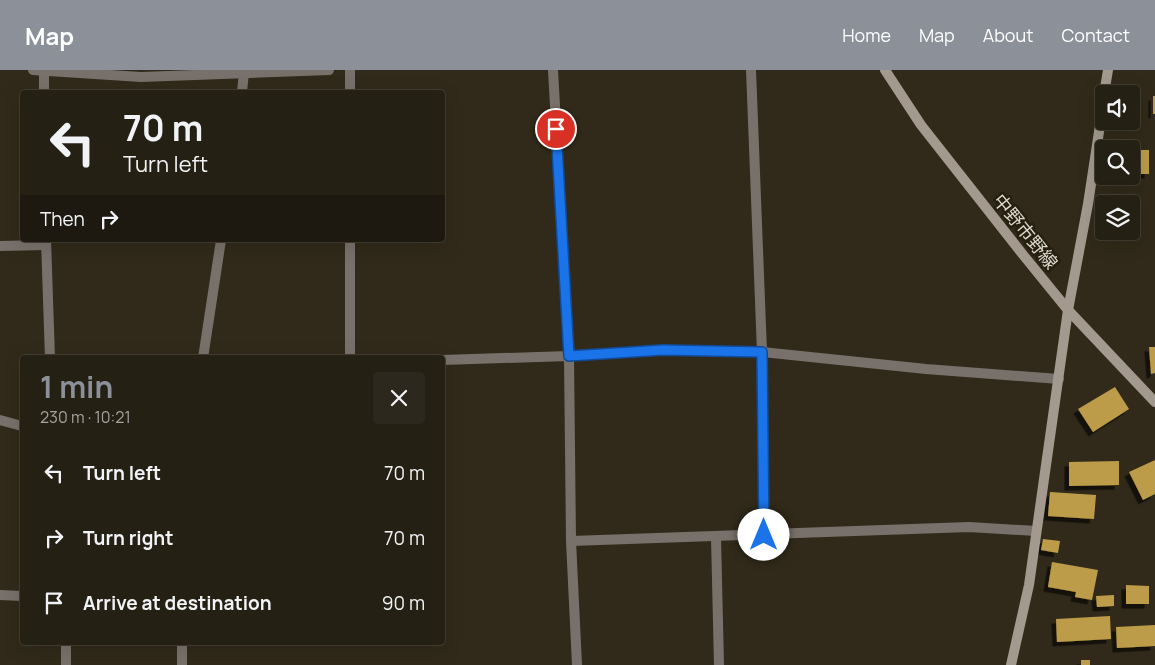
<!DOCTYPE html>
<html lang="en">
<head>
<meta charset="utf-8">
<style>
	body { margin:0; font-family:Manrope,"Noto Sans JP",sans-serif; background:#2d281d; color:#f1f3f6; height:100vh; display:flex; flex-direction:column; font-size:19px; white-space:nowrap }
	* { box-sizing:border-box; margin:0 }
	p { font-size:16px; color:#a3a3a0 }
	.icon { flex:none; width:28px; height:28px; fill:none; stroke:currentColor; stroke-width:2; stroke-linecap:round; stroke-linejoin:round }
	.map { position:relative; flex:1; overflow:hidden }
	.sheet { position:absolute; left:20px; top:285px; width:425px; height:290px; display:flex; flex-direction:column; background:#252014; border-radius:5px; box-shadow:0 5px 20px #0002,0 0 0 1px #423e34 }
	.sheet>* { flex:none }
	.banner { position:absolute; left:20px; top:20px; width:425px; height:152px; border-radius:5px; box-shadow:0 5px 20px #0002,0 0 0 1px #423e34; background:#252014; color:#f1f3f6; overflow:hidden }
	.controls { position:absolute; left:1095px; top:15px; display:grid; gap:10px }
	.controls a { display:grid; place-items:center; width:45px; height:45px; border-radius:5px; background:#252014; box-shadow:0 5px 20px #0002,0 0 0 1px #423e34; font-size:25px }
	.pin { position:absolute; display:grid; place-items:center; width:42px; height:42px; color:#fff; margin:-21px; border:2px solid #fff; border-radius:50%; box-shadow:0 1px 5px #0007 }
	.me { position:absolute; width:55px; margin:-28px; rotate:0deg; stroke-linejoin:round; filter:drop-shadow(0 0 4px #0008) }
	.turn { display:flex; align-items:center; gap:18px; height:105px; padding:0 20px; font-size:22px }
	.turn .icon { width:65px; height:65px; stroke-width:2.5 }
	.turn b { display:block; font-size:35px; line-height:42px }
	.then { display:flex; align-items:center; height:48px; padding:0 20px; background:#0003; gap:10px; font-size:19px }
	.round { display:grid; place-items:center; flex:none; width:52px; height:52px; border-radius:5px; background:#2d281d }
	.headline { display:flex; align-items:center; justify-content:space-between; height:85px; padding:0 20px }
	h1 { font-size:30px; font-weight:700; line-height:38px; color:#8c9099 }
	ul { padding:0; list-style:none }
	li { display:flex; align-items:center; gap:15px; height:65px; padding:0 20px }
	li div { flex:1 }
	li b { display:block; font-size:19px }
	li em { font-style:normal }
	header { display:flex; align-items:center; gap:30px; box-sizing:border-box; height:70px; padding:0 25px; background:#8c9099; color:#fff }
	header strong { font-size:24px }
	nav { display:flex; gap:28px; margin-inline-start:auto; font-size:18px }
	.map>svg:first-child { display:block }
</style>
</head>
<body>
<header>
<strong>Map</strong>
<nav><a>Home</a><a>Map</a><a>About</a><a>Contact</a></nav>
</header>
<div class="map">
<svg width="1155" height="595" viewBox="0 0 1155 595">
	<defs>
		<filter id="shadow"><feDropShadow dx="-4.5" dy="4.5" stdDeviation="0" flood-color="#0009"/></filter>
	</defs>
	<rect width="100%" height="100%" fill="#312a1a"/>
	<g fill="#bd9c49" filter="url(#shadow)">
		<rect x="1153" y="26" width="2" height="18"/>
		<rect x="1131" y="80" width="18" height="24"/>
		<path d="M1149 277H1155V303L1151 304Z"/>
		<path d="M1115 317 1129 339 1093 362 1078 339Z"/>
		<path d="M1155 390V424L1143 430 1129 402Z"/>
		<path d="M1119 391V415L1069 416V392Z"/>
		<path d="M1050 422 1096 425 1094 449 1048 446Z"/>
		<path d="M1043 469 1060 471 1058 483 1041 480Z"/>
		<path d="M1052 492 1098 500 1092 530 1075 527 1076 522 1048 517Z"/>
		<path d="M1126 515 1149 516V534H1126Z"/>
		<path d="M1114 525V536L1097 537 1096 526Z"/>
		<path d="M1110 546 1111 569 1057 572 1056 549Z"/>
		<path d="M1155 555V576L1117 578 1116 557Z"/>
		<rect x="1081" y="590" width="9" height="5"/>
	</g>
	<g fill="none" stroke-linecap="round" stroke-linejoin="round">
		<g stroke="#78716b" stroke-width="10">
			<path d="M33 0 141 7 329 0"/>
			<path d="M44 0V22"/>
			<path d="M553 0 569 286 571 471 969 457 1036 461"/>
			<path d="M751 0 762 282 764 465"/>
			<path d="M242 22 244 2"/>
			<path d="M350 22V0"/>
			<path d="M46 170 50 288"/>
			<path d="M350 170V288"/>
			<path d="M0 176 46 175"/>
			<path d="M203 288 221 170"/>
			<path d="M442 290 569 286 663 280 762 282 926 299 1059 309"/>
			<path d="M0 350 22 356"/>
			<path d="M716 467 719 595"/>
			<path d="M571 471 577 595"/>
			<path d="M0 525 22 526"/>
			<path d="M182 572V595"/>
			<path d="M66 595V572"/>
		</g>
		<g stroke="#a3998f" stroke-width="10">
			<path d="M885 0 921 55 1024 186 1068 240 1155 332"/>
			<path d="M1104 24 1108 0"/>
			<path d="M1011 595 1029 515 1068 240 1088 134 1104 29"/>
		</g>
	</g>
	<g fill="none" stroke-linecap="round" stroke-linejoin="round">
		<defs>
			<path id="route" d="M556 59 569 286 663 280 762 282 764 465"/>
		</defs>
		<use href="#route" stroke="#114b97" stroke-width="12"/>
		<use href="#route" stroke="#1a73e8" stroke-width="9"/>
	</g>
	<g text-anchor="middle" dominant-baseline="central" stroke-width="5" stroke-linejoin="round" paint-order="stroke">
		<g font-size="18" fill="#dcd8ce" stroke="#272011">
			<text transform="translate(1026 161) rotate(51)">中野市野線</text>
		</g>
	</g>
</svg>
<div class="controls">
<a><svg class="icon" aria-label="sound" viewBox="0 0 24 24"><path d="M4 9h4l5-4v14l-5-4H4zM17 9q2 3 0 6"/></svg></a>
<a><svg class="icon" aria-label="search" viewBox="0 0 24 24"><circle cx="10" cy="10" r="6"/><path d="M15 15l6 6"/></svg></a>
<a><svg class="icon" aria-label="layers" viewBox="0 0 24 24"><path d="M12 4l9 5-9 5-9-5zM3 14l9 5 9-5"/></svg></a>
</div>
<div class="pin" style="left:556px;top:59px;background:#d93025"><svg class="icon" aria-label="arrive" viewBox="0 0 24 24"><path d="M6 21V4h12l-3 4 3 4H6"/></svg></div>
<svg class="me" style="left:764px;top:465px" viewBox="-20 -20 40 40"><circle r="19" fill="#fff"/><path d="M0-13L10 11 0 6-10 11z" fill="#1a73e8"/></svg>
<div class="banner">
<div class="turn"><svg class="icon" aria-label="left" viewBox="0 0 24 24"><path d="M17 20v-9H6M10 6l-5 5 5 5"/></svg><div><b>70 m</b>Turn left</div></div>
<div class="then">Then<svg class="icon" aria-label="right" viewBox="0 0 24 24"><path d="M7 20v-9h11M14 6l5 5-5 5"/></svg></div>
</div>
<section class="sheet">
<div class="headline"><div><h1>1 min</h1><p>230 m · 10:21</p></div><a class="round"><svg class="icon" aria-label="close" viewBox="0 0 24 24"><path d="M6 6l12 12M18 6L6 18"/></svg></a></div>
<ul>
<li><svg class="icon" aria-label="left" viewBox="0 0 24 24"><path d="M17 20v-9H6M10 6l-5 5 5 5"/></svg><div><b>Turn left</b></div><em>70 m</em></li>
<li><svg class="icon" aria-label="right" viewBox="0 0 24 24"><path d="M7 20v-9h11M14 6l5 5-5 5"/></svg><div><b>Turn right</b></div><em>70 m</em></li>
<li><svg class="icon" aria-label="arrive" viewBox="0 0 24 24"><path d="M6 21V4h12l-3 4 3 4H6"/></svg><div><b>Arrive at destination</b></div><em>90 m</em></li>
</ul>
</section>
</div>
</body>
</html>
